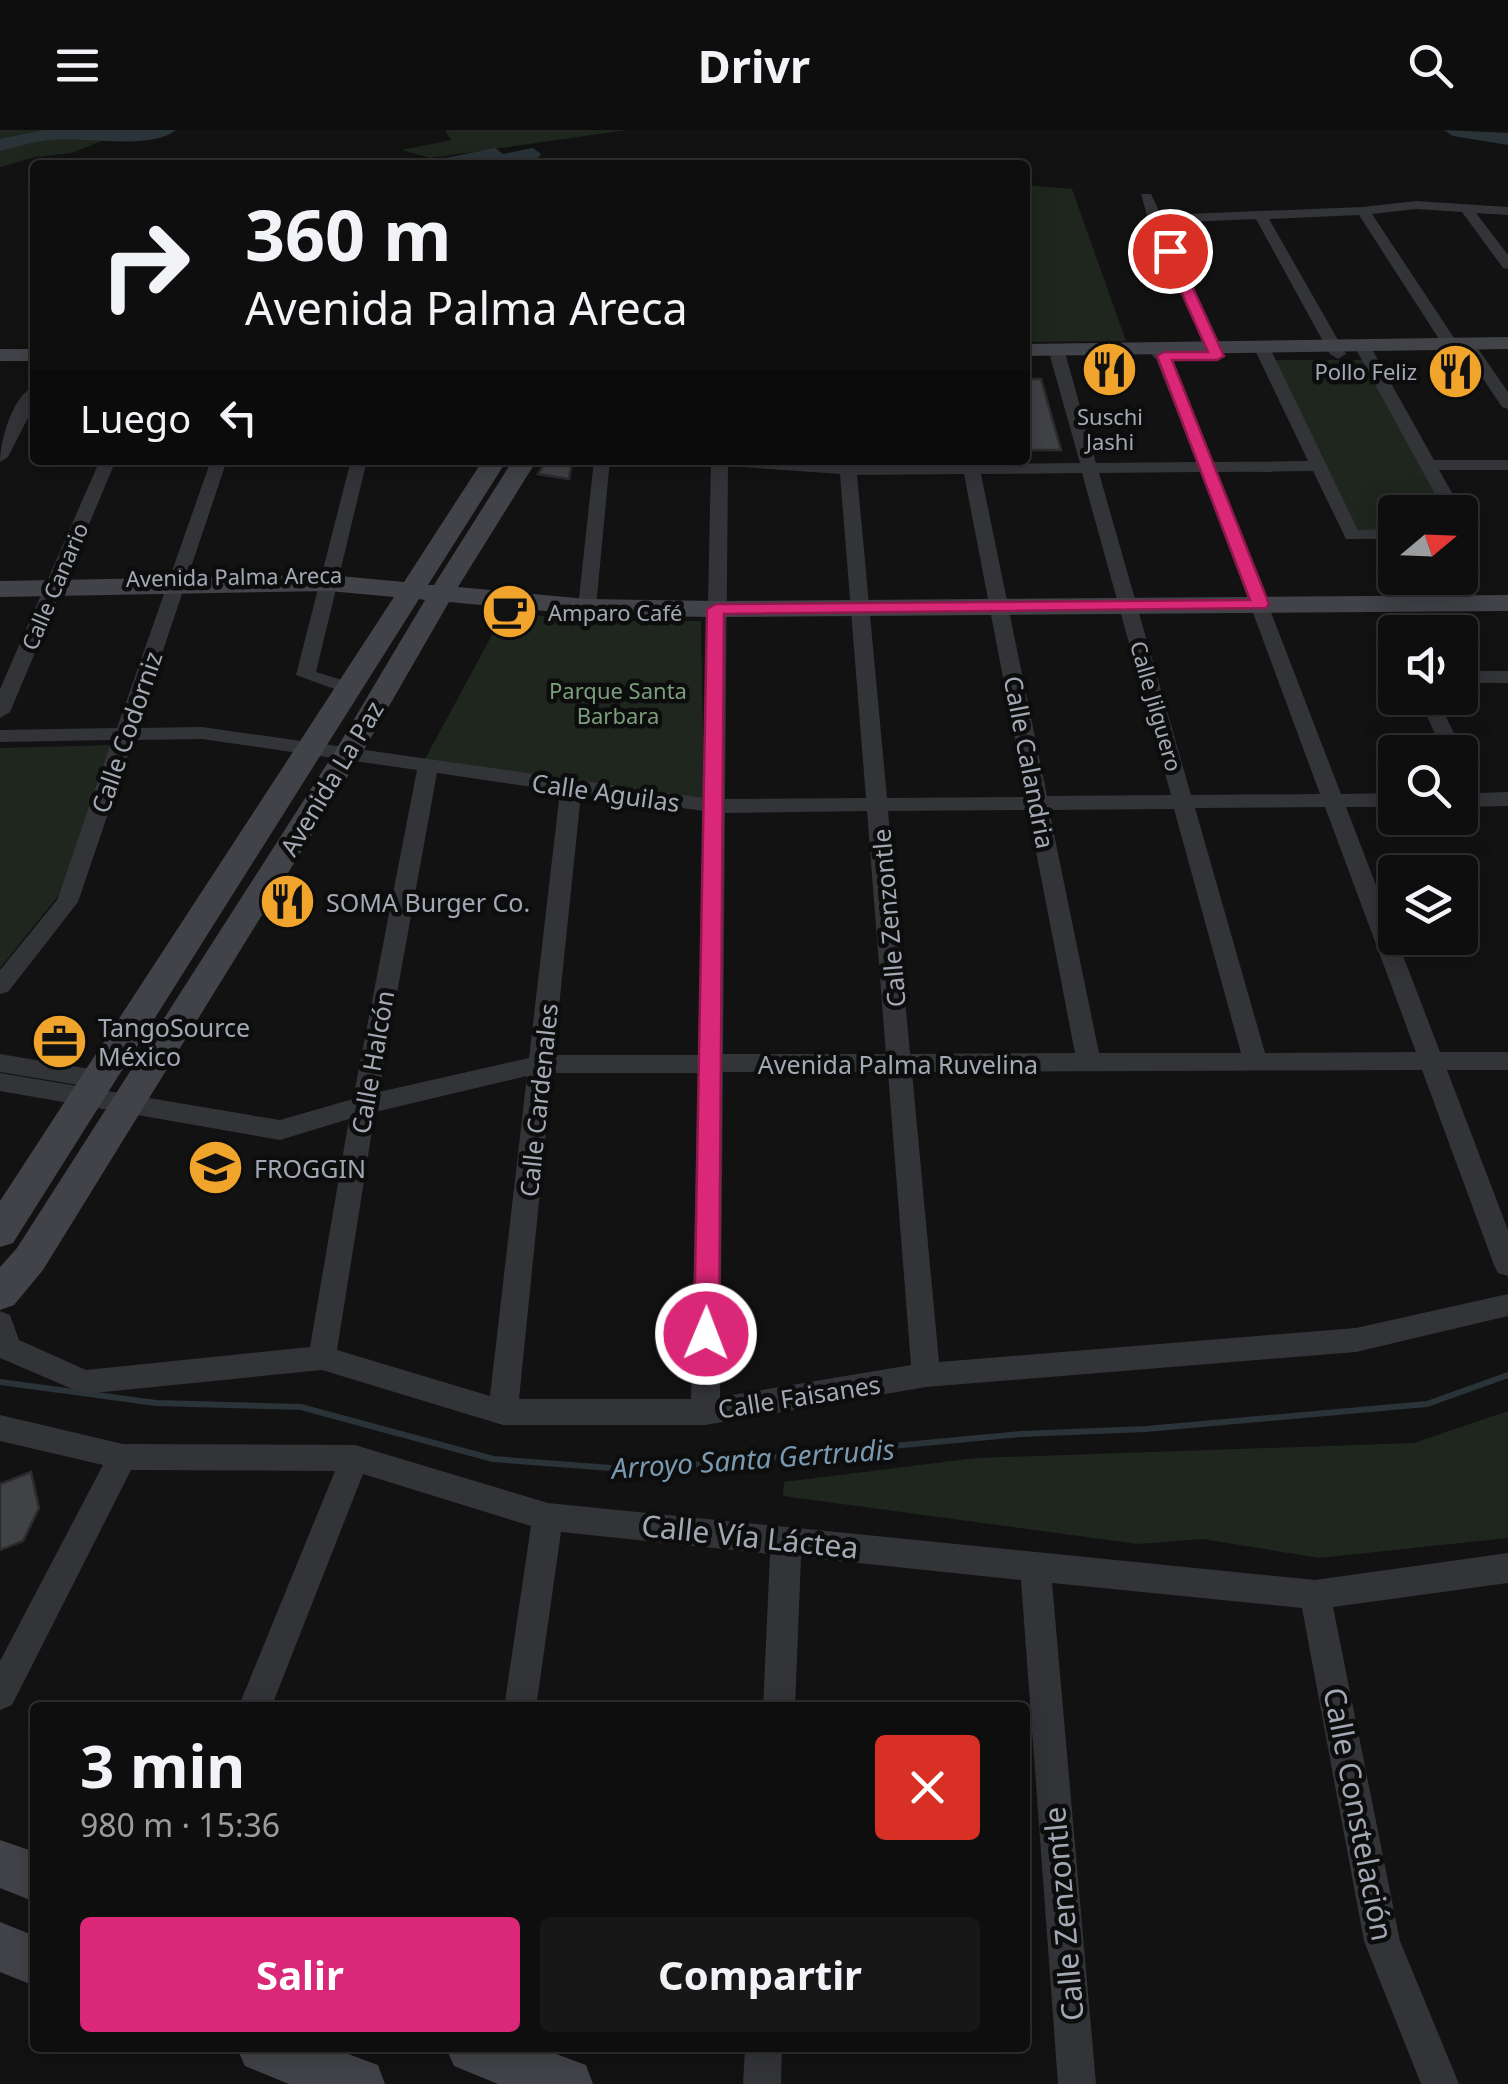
<!DOCTYPE html>
<html lang="es">
<head>
<meta charset="utf-8">
<style>
	body { margin:0; font-family:"Noto Sans",sans-serif; background:#171717; color:#f1f3f6; height:100vh; display:flex; flex-direction:column; font-size:38px; white-space:nowrap }
	* { box-sizing:border-box; margin:0 }
	p { font-size:32px; color:#9b9c9e }
	.icon { flex:none; width:55px; height:55px; fill:none; stroke:currentColor; stroke-width:2; stroke-linecap:round; stroke-linejoin:round }
	.map { position:relative; flex:1; overflow:hidden }
	.panel { position:absolute; left:30px; top:1572px; width:1000px; height:350px; display:flex; flex-direction:column; background:#0e0e0e; border-radius:10px; box-shadow:0 5px 25px #0003,0 0 0 2px #2e2e2e }
	.panel>* { flex:none }
	.banner { position:absolute; left:30px; top:30px; width:1000px; height:305px; border-radius:10px; box-shadow:0 5px 25px #0003,0 0 0 2px #2e2e2e; background:#0e0e0e; color:#f1f3f6; overflow:hidden }
	.needle { width:65px; rotate:71deg }
	.tools { position:absolute; left:1378px; top:365px; display:grid; gap:20px }
	.tools a { display:grid; place-items:center; width:100px; height:100px; border-radius:10px; background:#0e0e0e; box-shadow:0 5px 25px #0003,0 0 0 2px #2e2e2e; font-size:50px }
	.pin { position:absolute; display:grid; place-items:center; width:85px; height:85px; color:#fff; margin:-42px; border:5px solid #fff; border-radius:50%; box-shadow:0 2px 10px #0007 }
	.me { position:absolute; width:110px; margin:-55px; rotate:1deg; stroke-linejoin:round; filter:drop-shadow(0 0 8px #0008) }
	.turn { display:flex; align-items:center; gap:35px; height:210px; padding:0 50px; font-size:45px }
	.turn .icon { width:130px; height:130px; stroke-width:2.5 }
	.turn b { display:block; font-size:70px; line-height:85px }
	.then { display:flex; align-items:center; height:95px; padding:0 50px; background:#0003; gap:20px; font-size:38px }
	.round { display:grid; place-items:center; flex:none; width:105px; height:105px; border-radius:10px; background:#171717 }
	.summary { display:flex; align-items:center; justify-content:space-between; height:170px; padding:0 50px }
	h1 { font-size:60px; font-weight:700; line-height:75px }
	.button { display:flex; gap:20px; margin-top:auto; padding:20px 50px }
	.button a { flex:1; height:115px; border-radius:10px; background:#db2777; color:#fff; font-size:40px; font-weight:700; line-height:115px; text-align:center }
	.button a+a { background:#171717; color:#f1f3f6 }
	header { display:flex; justify-content:space-between; align-items:center; height:130px; padding:0 50px; background:#0e0e0e; font-size:45px; font-weight:700 }
	.map>svg:first-child { display:block }
</style>
</head>
<body>
<header><svg class="icon" aria-label="menu" viewBox="0 0 24 24"><path d="M4 6h16M4 12h16M4 18h16"/></svg>Drivr<svg class="icon" aria-label="search" viewBox="0 0 24 24"><circle cx="10" cy="10" r="6"/><path d="M15 15l6 6"/></svg></header>
<div class="map">
<svg width="1508" height="1954" viewBox="0 0 1508 1954">
	<rect width="100%" height="100%" fill="#121213"/>
	<g fill="#1e261e">
		<path d="M0 0H129L72 23 36 27 0 37Z"/>
		<path d="M445 0H627L430 28 402 20 451 10Z"/>
		<path d="M1025 55 1072 59 1126 211 1025 212Z"/>
		<path d="M1275 230H1362L1447 382H1395V400H1358Z"/>
		<path d="M506 479 567 491H701L704 669 425 629Z"/>
		<path d="M112 615 58 766 0 838V618Z"/>
		<path d="M1508 1281V1408L1319 1428 1203 1409 1138 1414 783 1366 784 1352 976 1328 1414 1313Z"/>
	</g>
	<path fill="#2a3338" d="M495 18 503 24 533 18 541 24 533 35H411Z"/>
	<g fill="none" stroke-linecap="round" stroke-linejoin="round">
		<path stroke="#2a3338" stroke-width="6" d="M0 1252 156 1273 301 1277 493 1329 638 1340 1021 1304 1146 1299 1427 1274 1508 1245"/>
		<g fill="#2a3338" fill-rule="evenodd">
			<path d="M44 0H176C150 21 81 6 48 10 32 12 16 17 0 21V9Z"/>
			<path d="M1444 0 1508 3V15L1453 6Z"/>
		</g>
	</g>
	<g fill="#404246" stroke="#2c2c2f" stroke-width="2.5">
		<path d="M1025 249H1041L1061 320H1025Z"/>
		<path d="M547 330 572 332 569 349 538 344Z"/>
		<path d="M31 1342 39 1378 23 1411 0 1420V1354Z"/>
	</g>
	<g fill="none" stroke-linecap="round" stroke-linejoin="round">
		<g fill="#333438" fill-rule="evenodd">
			<path d="M1141 64H1151L1161 85 1363 77 1416 71 1508 77V85L1476 83 1508 125V139L1503 138 1462 82 1416 79 1372 84 1464 223 1456 228 1448 223 1359 85 1269 89 1346 224 1338 229 1330 224 1256 89 1164 93 1225 226 1217 231 1209 226 1148 89Z"/>
			<path d="M1467 208 1472 210 1508 262V279L1502 277 1459 213Z"/>
			<path d="M1261 211 1269 216 1358 400 1395 399V409H1346L1313 341 1217 342 1341 664 1395 663V677H1346L1440 922H1508V940H1447L1508 1100V1146L1498 1143 1494 1135 1422 940 912 942 939 1232 1356 1198 1508 1164V1186L1356 1222 926 1257 705 1295H503L322 1240 84 1264 0 1228V1181L10 1185 19 1210 86 1240 310 1217 349 989 280 1010 0 961V943L280 990 353 969 417 640 202 609 133 610 78 772 8 862 0 864V840L57 770 112 610 0 612V600L117 598 211 330H227L137 598 202 597 704 668 711 330 839 334V330H855L856 335 962 334V330H978L979 334 1080 333 1048 219 1056 214 1064 219 1096 333 1197 332 1156 229 1145 218 1153 213 1171 227 1213 332 1308 331 1253 216ZM728 336 840 344 866 668 725 669ZM1201 342 1320 664 1191 665 1099 343ZM1082 343 1171 665 1047 666 981 344ZM964 344 1026 667 887 668 857 345ZM437 643 560 661 529 928 379 962ZM581 664 704 681 698 925H554ZM1325 677 1416 922 1265 923 1195 678ZM1174 679 1241 923H1099L1049 680ZM1028 680 1075 923 910 924 888 681ZM867 681 886 924H723L725 683ZM723 942H888L911 1235 720 1267ZM552 943H698L691 1269H519ZM527 946 490 1266 337 1220 375 982Z"/>
			<path d="M1356 211 1369 214 1434 330H1508V340H1439L1463 382 1460 386V382H1445L1353 214Z"/>
			<path d="M35 256V274L8 327 0 332C0 310 13 264 35 256Z"/>
			<path d="M100 330H116L10 582 0 588V559Z"/>
			<path d="M351 330H367L316 542 355 554V562L348 564 296 545Z"/>
			<path d="M594 330H610L596 477 587 483 578 477Z"/>
			<path d="M1460 389 1466 390 1474 403 1471 407 1460 408Z"/>
			<rect x="1460" y="541" width="48" height="12"/>
			<path d="M1419 568H1437L1463 622 1460 626V622H1443Z"/>
			<path d="M1460 634 1467 635 1480 663 1508 662V676L1460 677Z"/>
			<path d="M0 924 96 940 105 943 108 949 105 955 96 958 0 942Z"/>
			<path d="M0 1285 123 1314 355 1315 548 1373 1315 1450 1508 1423V1453L1333 1477 1400 1811 1459 1954H1421L1364 1811 1302 1478 1052 1453 1096 1954H1058L1021 1450 801 1427 795 1578H763L770 1424 561 1402 536 1578H504L531 1396 363 1344 271 1578H238L335 1341 131 1340 12 1575 0 1580V1531L103 1335 0 1311Z"/>
			<path d="M745 1918H782L781 1954H743Z"/>
		</g>
		<g fill="#414348" fill-rule="evenodd">
			<path d="M1508 207V219L1025 226V214Z"/>
			<rect x="0" y="219" width="35" height="12"/>
			<path d="M483 330H507L428 455H434L513 330H537L458 457 587 469 716 471 1508 465V481L716 487 587 485 449 472 362 623 43 1140 14 1175 0 1180V1137L17 1118 334 623 425 470 419 469 13 1113 0 1117V1071L394 467 329 461 0 467V451L329 445 404 452Z"/>
			<path d="M0 1710 35 1722V1772L0 1758Z"/>
			<path d="M0 1792 35 1806V1856L0 1842Z"/>
			<path d="M237 1918H332L378 1935 385 1954H289L245 1936Z"/>
			<path d="M446 1918H540L586 1935 593 1954H498L454 1936Z"/>
		</g>
	</g>
	<path fill="#db2777" stroke="#8e194d" stroke-width="2.5" d="M1170 117 1176 121 1224 226 1217 230H1172L1269 474 1266 478 724 484 719 1204 715 1212 706 1215 697 1212 694 1204 707 479 716 474 1250 470 1157 226 1164 222H1208L1163 121Z"/>
	<defs>
		<symbol id="restaurant-disc" viewBox="-11 -11 22 22"><circle r="9.5" fill="#f0a42c" stroke="#0d0d0e"/><path d="M-5-6h1v4h1v-4h1v4h1v-4h1v5L-1.5 .5V6h-2V.5L-5-1ZM5-6V6H3V1.5H1.5Q1.5-4 5-6Z" fill="#111"/></symbol>
		<symbol id="cafe-disc" viewBox="-11 -11 22 22"><circle r="9.5" fill="#f0a42c" stroke="#0d0d0e"/><path d="M-5.5-4.5H6V0H3Q3 3.5 0 3.5H-2.5Q-5.5 3.5-5.5 0ZM3-3.2v2h1.7v-2ZM-6 4.5H4V6H-6Z" fill="#111"/></symbol>
		<symbol id="office-disc" viewBox="-11 -11 22 22"><circle r="9.5" fill="#f0a42c" stroke="#0d0d0e"/><path d="M-6-3h4V-5.5h4V-3h4V5H-6ZM-1-4.5V-3h2v-1.5ZM-6 0V1H6V0Z" fill="#111"/></symbol>
		<symbol id="school-disc" viewBox="-11 -11 22 22"><circle r="9.5" fill="#f0a42c" stroke="#0d0d0e"/><path d="M0-5L7-2L0 1L-7-2ZM-4 1L0 2.5L4 1V4Q0 6-4 4Z" fill="#111"/></symbol>
	</defs>
	<g fill-rule="evenodd">
		<use href="#restaurant-disc" x="1078" y="208" width="63" height="63"/>
		<use href="#restaurant-disc" x="1424" y="210" width="63" height="63"/>
		<use href="#cafe-disc" x="478" y="450" width="63" height="63"/>
		<use href="#restaurant-disc" x="256" y="740" width="63" height="63"/>
		<use href="#office-disc" x="28" y="880" width="63" height="63"/>
		<use href="#school-disc" x="184" y="1006" width="63" height="63"/>
	</g>
	<g text-anchor="middle" dominant-baseline="central" stroke-width="9" stroke-linejoin="round" paint-order="stroke">
		<g font-size="22" fill="#a3a9b4" stroke="#0d0d0e" text-anchor="end">
			<text x="1417" y="241">Pollo Feliz</text>
			<text x="1110" y="286" text-anchor="middle">Suschi<tspan x="1110" dy="25">Jashi</tspan></text>
			<text x="548" y="482" text-anchor="start">Amparo Café</text>
		</g>
		<g font-size="22" fill="#a3a9b4" stroke="#0d0d0e">
			<text transform="translate(234 446) rotate(-1)">Avenida Palma Areca</text>
			<text transform="translate(54 456) rotate(-67)">Calle Canario</text>
			<text transform="translate(1157 576) rotate(74)">Calle Jilguero</text>
		</g>
		<g font-size="22" fill="#7a9f7a" stroke="#0d0d0e">
			<text x="618" y="560">Parque Santa<tspan x="618" dy="25">Barbara</tspan></text>
		</g>
		<g font-size="25" fill="#a3a9b4" stroke="#0d0d0e">
			<text transform="translate(126 602) rotate(-71)">Calle Codorniz</text>
			<text transform="translate(1030 632) rotate(79)">Calle Calandria</text>
			<text transform="translate(331 648) rotate(-59)">Avenida La Paz</text>
			<text transform="translate(606 662) rotate(8)">Calle Aguilas</text>
			<text transform="translate(888 788) rotate(-95)">Calle Zenzontle</text>
			<text transform="translate(372 932) rotate(-80)">Calle Halcón</text>
			<text x="898" y="934">Avenida Palma Ruvelina</text>
			<text transform="translate(538 970) rotate(-84)">Calle Cardenales</text>
			<text transform="translate(799 1266) rotate(-9)">Calle Faisanes</text>
		</g>
		<g font-size="25" fill="#a3a9b4" stroke="#0d0d0e" text-anchor="start">
			<text x="326" y="772">SOMA Burger Co.</text>
			<text x="98" y="897">TangoSource<tspan x="98" dy="29">México</tspan></text>
			<text x="254" y="1038">FROGGIN</text>
		</g>
		<g font-size="28" font-style="italic" fill="#7999af" stroke="#0d0d0e">
			<text transform="translate(753 1328) rotate(-4)">Arroyo Santa Gertrudis</text>
		</g>
		<g font-size="30" fill="#a3a9b4" stroke="#0d0d0e">
			<text transform="translate(750 1406) rotate(6)">Calle Vía Láctea</text>
			<text transform="translate(1359 1684) rotate(79)">Calle Constelación</text>
			<text transform="translate(1063 1784) rotate(-95)">Calle Zenzontle</text>
		</g>
	</g>
</svg>
<div class="tools">
<a><svg class="needle" viewBox="-14 -14 28 28"><path d="M0-13l5 13h-10z" fill="#e53935"/><path d="M0 13l5-13h-10z" fill="#9b9c9e"/></svg></a>
<a><svg class="icon" aria-label="sound" viewBox="0 0 24 24"><path d="M4 9h4l5-4v14l-5-4H4zM17 9q2 3 0 6"/></svg></a>
<a><svg class="icon" aria-label="search" viewBox="0 0 24 24"><circle cx="10" cy="10" r="6"/><path d="M15 15l6 6"/></svg></a>
<a><svg class="icon" aria-label="layers" viewBox="0 0 24 24"><path d="M12 4l9 5-9 5-9-5zM3 14l9 5 9-5"/></svg></a>
</div>
<div class="pin" style="left:1170px;top:121px;background:#d93025"><svg class="icon" aria-label="arrive" viewBox="0 0 24 24"><path d="M6 21V4h12l-3 4 3 4H6"/></svg></div>
<svg class="me" style="left:706px;top:1204px" viewBox="-20 -20 40 40"><circle r="17" fill="#db2777" stroke="#fff" stroke-width="3"/><path d="M0-11L8 9 0 5-8 9z" fill="#fff"/></svg>
<div class="banner">
<div class="turn"><svg class="icon" aria-label="right" viewBox="0 0 24 24"><path d="M7 20v-9h11M14 6l5 5-5 5"/></svg><div><b>360 m</b>Avenida Palma Areca</div></div>
<div class="then">Luego<svg class="icon" aria-label="left" viewBox="0 0 24 24"><path d="M17 20v-9H6M10 6l-5 5 5 5"/></svg></div>
</div>
<section class="panel">
<div class="summary"><div><h1>3 min</h1><p>980 m · 15:36</p></div><a class="round" style="background:#d93025;color:#fff"><svg class="icon" aria-label="close" viewBox="0 0 24 24"><path d="M6 6l12 12M18 6L6 18"/></svg></a></div>
<div class="button"><a>Salir</a><a>Compartir</a></div>
</section>
</div>
</body>
</html>
